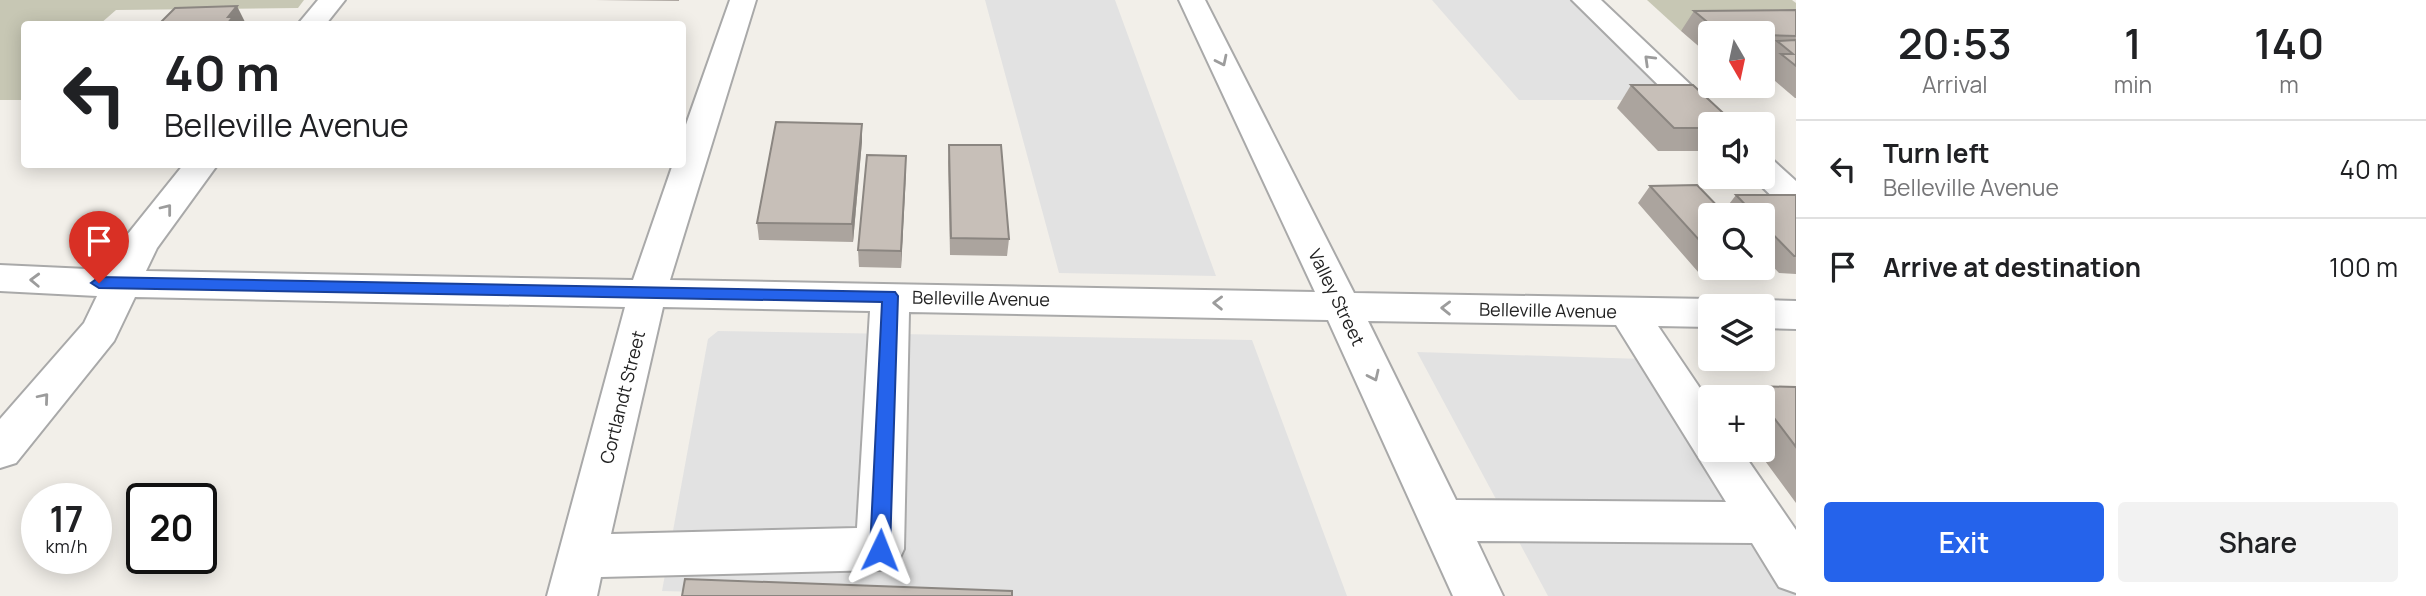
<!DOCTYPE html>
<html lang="en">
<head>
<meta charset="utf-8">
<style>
	body { margin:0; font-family:Manrope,sans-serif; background:#f2f2f2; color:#202124; height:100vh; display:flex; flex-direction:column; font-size:26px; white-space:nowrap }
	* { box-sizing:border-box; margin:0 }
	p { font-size:23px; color:#757577 }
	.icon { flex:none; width:38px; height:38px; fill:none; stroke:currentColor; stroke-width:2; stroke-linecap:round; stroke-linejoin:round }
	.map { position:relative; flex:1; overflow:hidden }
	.side { display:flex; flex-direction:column; background:#fff; width:630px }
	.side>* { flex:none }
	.banner { position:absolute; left:21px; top:21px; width:665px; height:147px; border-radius:7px; box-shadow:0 4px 18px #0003; background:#fff; color:#202124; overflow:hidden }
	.needle { width:46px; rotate:171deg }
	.tools { position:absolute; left:1698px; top:21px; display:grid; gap:14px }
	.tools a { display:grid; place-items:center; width:77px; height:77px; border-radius:7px; background:#fff; box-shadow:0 4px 18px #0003; font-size:35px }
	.speed { position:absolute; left:21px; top:483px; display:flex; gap:14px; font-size:35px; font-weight:700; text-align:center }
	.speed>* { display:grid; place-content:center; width:91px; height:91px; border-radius:50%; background:#fff; box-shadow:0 4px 18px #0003; line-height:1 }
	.speed small { font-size:18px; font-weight:400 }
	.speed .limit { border:4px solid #111; border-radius:10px; background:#fff; color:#111 }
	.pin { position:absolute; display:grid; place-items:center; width:60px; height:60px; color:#fff; margin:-72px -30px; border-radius:50% 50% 50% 0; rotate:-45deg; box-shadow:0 0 7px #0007 }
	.pin .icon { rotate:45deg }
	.me { position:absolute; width:77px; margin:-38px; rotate:2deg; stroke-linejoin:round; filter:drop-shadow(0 0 5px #0008) }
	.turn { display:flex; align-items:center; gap:24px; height:147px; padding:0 28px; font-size:32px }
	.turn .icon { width:91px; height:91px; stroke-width:2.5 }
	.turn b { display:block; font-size:49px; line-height:60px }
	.eta { display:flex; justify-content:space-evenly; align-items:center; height:119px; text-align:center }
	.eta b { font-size:42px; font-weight:600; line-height:49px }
	.button { display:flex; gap:14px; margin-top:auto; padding:14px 28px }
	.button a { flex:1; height:80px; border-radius:7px; background:#2563eb; color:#fff; font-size:28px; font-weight:600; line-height:80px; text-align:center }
	.button a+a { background:#f2f2f2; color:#202124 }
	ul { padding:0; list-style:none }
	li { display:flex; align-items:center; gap:21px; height:98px; padding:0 28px; border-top:2px solid #e0e0e0 }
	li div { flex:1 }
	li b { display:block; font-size:26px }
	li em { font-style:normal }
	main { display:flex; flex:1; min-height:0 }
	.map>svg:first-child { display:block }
</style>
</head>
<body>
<main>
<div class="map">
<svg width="1796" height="596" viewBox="0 0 1796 596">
	<rect width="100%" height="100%" fill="#f2efe9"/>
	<g fill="#c7c7b4">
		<path d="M0 0H304L298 8 116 10 100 24H24V97L21 100H0Z"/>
		<path d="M1647 0H1792L1796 3V30L1681 31Z"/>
	</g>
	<g fill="#e2e2e2">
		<path d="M985 0H1115L1216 276 1059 273Z"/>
		<path d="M1432 0H1580L1686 100H1519Z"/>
		<path d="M718 331 1252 340 1347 596H852L662 591 708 339Z"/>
		<path d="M1417 352 1675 360 1710 450H1740L1796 528V596H1548Z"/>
	</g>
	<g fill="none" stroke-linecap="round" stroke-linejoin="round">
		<defs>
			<g id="minor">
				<path d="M318 0H345L326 24H298Z"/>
				<path d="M730 0H756L670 280 1315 292 1179 0H1205L1354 293 1710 299 1724 303 1726 306H1710V327L1658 326 1710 403V450H1741L1796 530V593L1779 587 1752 543 1477 541 1503 596H1453L1328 320 909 312 904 549 897 564 880 570 601 577 597 596H547L625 307 135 297 114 341 16 463 0 468V419L84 323 97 296 0 291V265L109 270 127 235 184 164H218L157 248 146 271 633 280 673 164H682V136ZM663 307 870 311 857 528 611 534ZM1368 321 1616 325 1726 502 1456 500Z"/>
				<path d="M1572 0H1601L1732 124H1710V132L1705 131Z"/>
				<path d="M1762 158 1774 161 1796 181V211L1784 208 1752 177H1762Z"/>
				<path d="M1762 300 1796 301V329L1762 328V306H1747Z"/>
			</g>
		</defs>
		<use href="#minor" stroke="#a9a9a9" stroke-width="4"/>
		<use href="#minor" fill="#fff" fill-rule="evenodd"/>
	</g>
	<g fill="#aba49e">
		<path d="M595 0H679V1Z"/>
		<path d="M1796 10V98H1795L1767 74 1771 68 1763 61 1767 55H1762V33H1710V50H1703L1681 31 1694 11Z"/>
		<path d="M1631 85 1710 124V151H1658L1617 108Z"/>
		<path d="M862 141 853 242 759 240 757 223Z"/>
		<path d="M949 145 1009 239 1007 256 950 255 948 162Z"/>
		<path d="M906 156 901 268 859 267 858 250Z"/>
		<path d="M1650 186 1723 212 1736 195H1796V274L1779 273 1763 256 1762 257V215H1710V268H1753L1749 272 1699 273 1638 203Z"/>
		<path d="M1750 386 1796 387V503L1757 450H1762V397H1739Z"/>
	</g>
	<g fill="#8b8681">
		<path d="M237 6 245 22 243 24H227L228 17Z"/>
		<path d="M862 124V141L853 242 852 224Z"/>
		<path d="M906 156V173L901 268V251Z"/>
	</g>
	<g fill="#c7bfb8" stroke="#8b8681" stroke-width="2">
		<path d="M237 6 228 17H233L227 24H159L175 8Z"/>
		<path d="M1796 10V36L1764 35 1758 31 1717 30 1694 11Z"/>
		<path d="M1796 40V66L1781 54H1793L1777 41Z"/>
		<path d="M1631 85H1693L1735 124H1710V128H1674Z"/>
		<path d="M776 122 862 124 852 224 757 223Z"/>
		<path d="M949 145H1001L1009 239 951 238Z"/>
		<path d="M867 155 906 156 901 251 858 250Z"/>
		<path d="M1697 185 1726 215H1710V252L1650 186Z"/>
		<path d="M1736 195H1796V256H1794L1762 223V215H1755Z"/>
		<path d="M1750 386 1796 387V447L1762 402V397H1759Z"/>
		<path d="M685 579 1012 591V596H682Z"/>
	</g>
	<defs><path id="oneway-chevron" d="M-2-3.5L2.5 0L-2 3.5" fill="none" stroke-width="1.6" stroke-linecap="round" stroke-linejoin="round" transform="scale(1.75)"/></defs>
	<g stroke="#9c9c9c">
		<use href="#oneway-chevron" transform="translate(1649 60) rotate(-136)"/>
		<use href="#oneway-chevron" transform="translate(1222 61) rotate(64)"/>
		<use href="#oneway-chevron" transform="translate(167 209) rotate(-52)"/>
		<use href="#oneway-chevron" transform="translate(35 280) rotate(-178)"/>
		<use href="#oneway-chevron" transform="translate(1218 303) rotate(-179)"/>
		<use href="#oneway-chevron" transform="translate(1446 308) rotate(-179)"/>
		<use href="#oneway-chevron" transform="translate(1374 376) rotate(65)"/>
		<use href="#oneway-chevron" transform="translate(44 398) rotate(-50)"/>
	</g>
	<path fill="#2563eb" stroke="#184099" stroke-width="2" d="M99 277 895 292 898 296 890 550 887 556 880 558 873 556 870 550 882 302 99 288 91 283Z"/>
	<g text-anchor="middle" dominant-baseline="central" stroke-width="6" stroke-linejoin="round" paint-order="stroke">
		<g font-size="18" fill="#222" stroke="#fff">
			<text transform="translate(1337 297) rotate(64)">Valley Street</text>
			<text transform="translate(981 298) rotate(1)">Belleville Avenue</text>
			<text transform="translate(1548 310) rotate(1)">Belleville Avenue</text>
			<text transform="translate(622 397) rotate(-76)">Cortlandt Street</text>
		</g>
	</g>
</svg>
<div class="tools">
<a><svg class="needle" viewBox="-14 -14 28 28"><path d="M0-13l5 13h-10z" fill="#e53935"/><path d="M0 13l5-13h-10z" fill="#757577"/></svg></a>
<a><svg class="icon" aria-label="sound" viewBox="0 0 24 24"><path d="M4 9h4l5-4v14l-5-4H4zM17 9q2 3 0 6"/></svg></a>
<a><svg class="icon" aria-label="search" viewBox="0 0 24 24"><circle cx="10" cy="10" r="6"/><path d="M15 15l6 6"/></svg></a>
<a><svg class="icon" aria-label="layers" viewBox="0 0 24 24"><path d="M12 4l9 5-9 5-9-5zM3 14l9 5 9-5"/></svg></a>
<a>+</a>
</div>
<div class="speed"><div>17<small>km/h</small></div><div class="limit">20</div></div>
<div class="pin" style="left:99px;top:283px;background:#d93025"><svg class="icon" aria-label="arrive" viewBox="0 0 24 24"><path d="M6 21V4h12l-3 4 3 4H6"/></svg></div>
<svg class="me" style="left:880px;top:550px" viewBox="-20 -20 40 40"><path d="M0-17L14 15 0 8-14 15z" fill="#2563eb" stroke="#fff" stroke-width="4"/></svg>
<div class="banner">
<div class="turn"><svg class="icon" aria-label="left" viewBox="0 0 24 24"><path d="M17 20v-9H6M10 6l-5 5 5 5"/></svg><div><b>40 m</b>Belleville Avenue</div></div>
</div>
</div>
<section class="side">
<div class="eta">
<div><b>20:53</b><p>Arrival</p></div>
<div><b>1</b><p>min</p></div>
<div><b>140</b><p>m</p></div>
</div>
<ul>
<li><svg class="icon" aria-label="left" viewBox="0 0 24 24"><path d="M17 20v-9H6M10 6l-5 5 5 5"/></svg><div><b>Turn left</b><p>Belleville Avenue</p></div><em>40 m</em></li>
<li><svg class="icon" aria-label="arrive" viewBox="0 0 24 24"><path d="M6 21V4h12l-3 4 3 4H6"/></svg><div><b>Arrive at destination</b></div><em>100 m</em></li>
</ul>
<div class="button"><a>Exit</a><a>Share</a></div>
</section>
</main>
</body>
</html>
